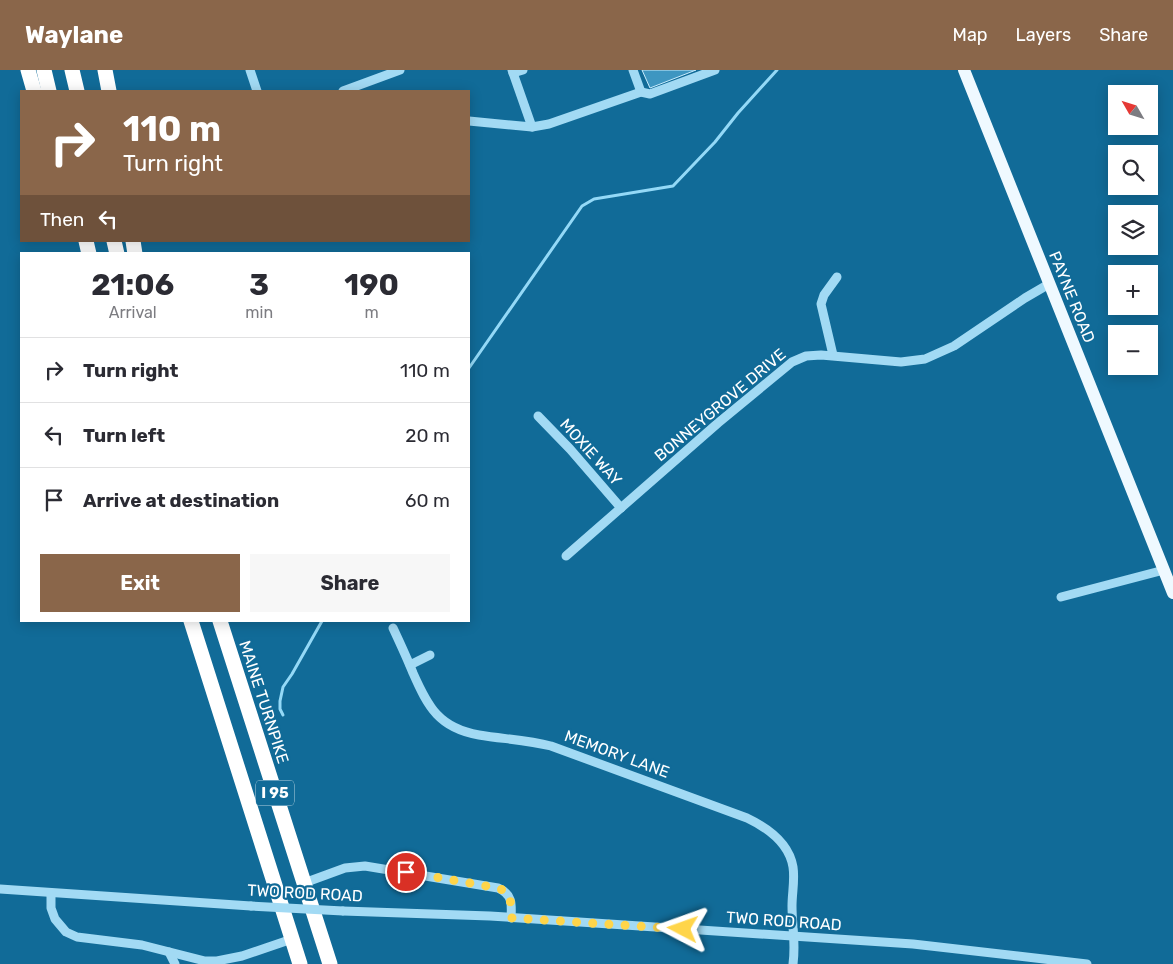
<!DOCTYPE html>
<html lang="en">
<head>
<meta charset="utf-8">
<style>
	body { margin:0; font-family:Rubik,sans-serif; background:#f7f7f7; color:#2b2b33; height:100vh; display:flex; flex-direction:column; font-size:19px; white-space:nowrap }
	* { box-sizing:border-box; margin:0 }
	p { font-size:16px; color:#7c7c81 }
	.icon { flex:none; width:28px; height:28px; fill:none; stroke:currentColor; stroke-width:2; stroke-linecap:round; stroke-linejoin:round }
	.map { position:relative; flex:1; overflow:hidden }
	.panel { position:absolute; left:20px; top:182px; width:450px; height:370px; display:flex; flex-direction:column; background:#fff; border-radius:0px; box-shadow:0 2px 12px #0003 }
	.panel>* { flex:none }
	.banner { position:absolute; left:20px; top:20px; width:450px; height:152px; border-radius:0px; box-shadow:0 2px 12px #0003; background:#8a664a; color:#fff; overflow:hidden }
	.needle { width:32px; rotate:309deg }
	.fabs { position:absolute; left:1108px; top:15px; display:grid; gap:10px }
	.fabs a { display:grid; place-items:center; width:50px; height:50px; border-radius:0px; background:#fff; box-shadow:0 2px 12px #0003; font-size:25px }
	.pin { position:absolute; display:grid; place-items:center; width:42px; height:42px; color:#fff; margin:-21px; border:2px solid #fff; border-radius:50%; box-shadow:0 1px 5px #0007 }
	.me { position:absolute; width:55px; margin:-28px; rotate:274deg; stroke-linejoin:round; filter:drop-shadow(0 0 4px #0008) }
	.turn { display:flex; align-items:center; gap:18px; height:105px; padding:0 20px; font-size:22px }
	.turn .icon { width:65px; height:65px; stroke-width:2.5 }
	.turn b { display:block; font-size:35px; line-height:42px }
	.then { display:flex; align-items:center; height:48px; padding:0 20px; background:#0003; gap:10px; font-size:19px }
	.eta { display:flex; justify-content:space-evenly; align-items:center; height:85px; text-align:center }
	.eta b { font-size:30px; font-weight:700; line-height:35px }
	.action { display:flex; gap:10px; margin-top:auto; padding:10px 20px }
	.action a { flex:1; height:58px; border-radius:0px; background:#8a664a; color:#fff; font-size:20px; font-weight:700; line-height:58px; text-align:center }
	.action a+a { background:#f7f7f7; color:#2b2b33 }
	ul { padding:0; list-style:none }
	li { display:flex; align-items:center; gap:15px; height:65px; padding:0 20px; border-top:1px solid #e1e1e2 }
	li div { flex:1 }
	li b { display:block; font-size:19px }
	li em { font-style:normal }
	header { display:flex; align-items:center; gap:30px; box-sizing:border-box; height:70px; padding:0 25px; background:#8a664a; color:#fff }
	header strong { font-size:24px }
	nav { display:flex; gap:28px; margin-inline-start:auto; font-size:18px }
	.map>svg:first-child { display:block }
</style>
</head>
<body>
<header>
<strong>Waylane</strong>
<nav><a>Map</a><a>Layers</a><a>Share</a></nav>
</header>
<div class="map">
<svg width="1173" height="894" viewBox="0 0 1173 894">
	<rect width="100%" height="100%" fill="#116b98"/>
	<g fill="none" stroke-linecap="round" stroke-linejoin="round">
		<g stroke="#94d9f7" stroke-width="3">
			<path d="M469 298 582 136 594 129 673 116 715 72 738 43 777 0"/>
			<path d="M283 645 280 639V631L283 617 292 604 322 551"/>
		</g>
	</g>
	<path fill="#3e96c1" stroke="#caedfe" d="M642 0H696L650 18Z"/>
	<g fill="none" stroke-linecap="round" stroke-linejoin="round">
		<g stroke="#a2daf4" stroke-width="9">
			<path d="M250 0 257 21"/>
			<path d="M512 0 532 57"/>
			<path d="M633 0 641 22"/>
			<path d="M513 3 523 0"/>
			<path d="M343 21 400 0"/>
			<path d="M469 51 532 57 549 54 641 22 650 24 715 0"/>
			<path d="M833 285 821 234 824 225 837 207"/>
			<path d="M538 346 570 379 621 438"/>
			<path d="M566 486 718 353 792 292 806 286 821 285 901 292 925 289 954 276 1025 228 1049 214"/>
			<path d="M1061 527 1164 500"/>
			<path d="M393 558C400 573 407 588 413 603 428 637 439 658 479 665 503 669 527 670 551 676L747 748C768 758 789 773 793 797 795 810 792 823 792 836 792 857 796 872 793 894"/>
			<path d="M410 595 430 585"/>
			<path d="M304 813 345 798 365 796 498 818C512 824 512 833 511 848"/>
			<path d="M0 819 251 836"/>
			<path d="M51 823V838L55 849 66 862 77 867 142 875 205 891H217L242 886 292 869"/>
			<path d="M343 841 490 846 913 874 1087 894"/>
			<path d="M169 882 175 894"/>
		</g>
		<path stroke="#eff9ff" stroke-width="12" d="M964 0 1173 523"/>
		<g stroke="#fff" stroke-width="15">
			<path d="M28 0 34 21"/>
			<path d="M44 0 49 21"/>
			<path d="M72 0 77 21"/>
			<path d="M105 0 109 21"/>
			<path d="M86 171 89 184"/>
			<path d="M114 171 117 184"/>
			<path d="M133 171 135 184"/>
			<path d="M191 551 300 894"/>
			<path d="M220 551 330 894"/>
		</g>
		<path stroke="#a2daf4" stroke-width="9" d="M251 836 343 841"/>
	</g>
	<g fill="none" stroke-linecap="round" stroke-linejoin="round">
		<path stroke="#ffd54a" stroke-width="9" stroke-dasharray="0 16.2" d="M406 802 498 818 505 821 510 828 512 848 683 859"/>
	</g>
	<g text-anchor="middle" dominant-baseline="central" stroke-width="4.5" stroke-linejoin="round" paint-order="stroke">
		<rect fill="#116b98" stroke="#b8d3e0" stroke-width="1" x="256" y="710.5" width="38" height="25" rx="4"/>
		<g font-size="15" font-weight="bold" fill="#fff">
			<text x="275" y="723">I 95</text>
		</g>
		<g font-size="16" fill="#fff" stroke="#116b98">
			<text transform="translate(1072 227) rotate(68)">PAYNE ROAD</text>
			<text transform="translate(720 335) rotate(-40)">BONNEYGROVE DRIVE</text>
			<text transform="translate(591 382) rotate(48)">MOXIE WAY</text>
			<text transform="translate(264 632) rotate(72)">MAINE TURNPIKE</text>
			<text transform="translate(617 684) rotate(20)">MEMORY LANE</text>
			<text transform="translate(305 823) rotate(3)">TWO ROD ROAD</text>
			<text transform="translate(784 851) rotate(4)">TWO ROD ROAD</text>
		</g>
	</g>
</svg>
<div class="fabs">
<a><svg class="needle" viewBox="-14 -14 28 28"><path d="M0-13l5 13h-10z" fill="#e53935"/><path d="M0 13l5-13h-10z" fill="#7c7c81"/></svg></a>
<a><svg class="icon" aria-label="search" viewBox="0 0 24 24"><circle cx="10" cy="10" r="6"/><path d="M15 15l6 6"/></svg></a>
<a><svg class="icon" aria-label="layers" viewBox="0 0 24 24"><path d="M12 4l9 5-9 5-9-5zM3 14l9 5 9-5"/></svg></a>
<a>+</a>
<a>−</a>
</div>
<div class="pin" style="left:406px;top:802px;background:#d93025"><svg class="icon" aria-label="arrive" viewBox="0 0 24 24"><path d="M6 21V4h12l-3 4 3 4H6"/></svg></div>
<svg class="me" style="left:683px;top:859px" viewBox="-20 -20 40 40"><path d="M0-17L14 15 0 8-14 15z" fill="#ffd54a" stroke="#fff" stroke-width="4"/></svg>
<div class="banner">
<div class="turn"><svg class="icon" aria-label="right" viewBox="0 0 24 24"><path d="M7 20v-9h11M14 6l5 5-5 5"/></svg><div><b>110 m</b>Turn right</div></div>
<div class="then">Then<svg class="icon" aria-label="left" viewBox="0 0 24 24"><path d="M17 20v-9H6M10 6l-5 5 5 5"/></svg></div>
</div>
<section class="panel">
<div class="eta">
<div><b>21:06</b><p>Arrival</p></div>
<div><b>3</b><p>min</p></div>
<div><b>190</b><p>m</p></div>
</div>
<ul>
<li><svg class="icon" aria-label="right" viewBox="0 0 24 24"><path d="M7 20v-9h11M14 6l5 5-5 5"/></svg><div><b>Turn right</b></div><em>110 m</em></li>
<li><svg class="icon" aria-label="left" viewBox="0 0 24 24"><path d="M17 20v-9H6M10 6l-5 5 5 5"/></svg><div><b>Turn left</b></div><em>20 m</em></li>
<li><svg class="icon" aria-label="arrive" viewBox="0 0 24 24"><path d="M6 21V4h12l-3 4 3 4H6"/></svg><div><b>Arrive at destination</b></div><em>60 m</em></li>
</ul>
<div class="action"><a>Exit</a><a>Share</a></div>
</section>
</div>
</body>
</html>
